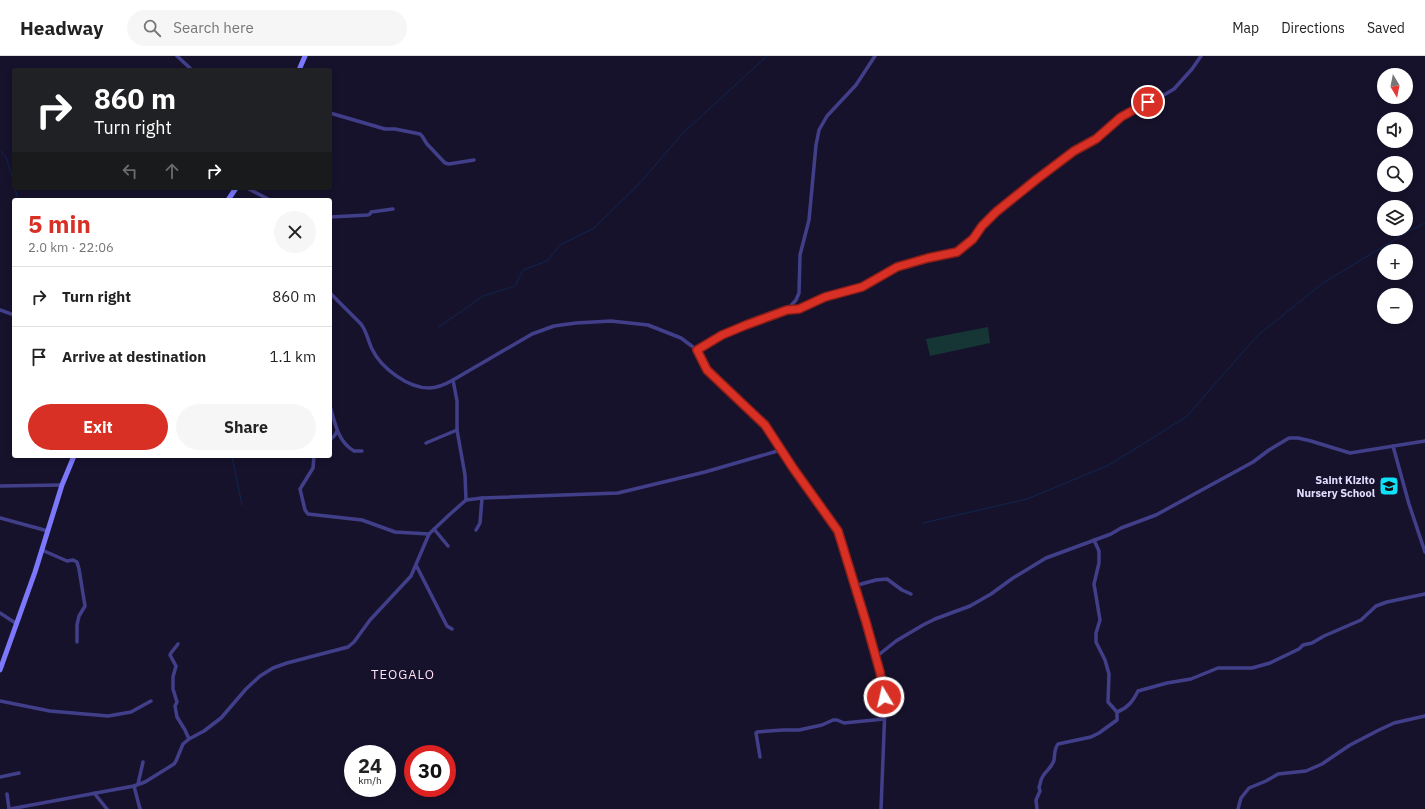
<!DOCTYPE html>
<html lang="en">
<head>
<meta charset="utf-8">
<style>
	body { margin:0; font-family:"IBM Plex Sans",sans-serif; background:#f6f6f6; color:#222; height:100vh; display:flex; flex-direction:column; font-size:15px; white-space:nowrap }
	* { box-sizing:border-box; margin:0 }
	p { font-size:13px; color:#767676 }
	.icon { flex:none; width:22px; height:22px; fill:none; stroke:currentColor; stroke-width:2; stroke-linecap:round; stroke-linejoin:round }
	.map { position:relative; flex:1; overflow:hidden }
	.panel { position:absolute; left:12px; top:142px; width:320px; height:260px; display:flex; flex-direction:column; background:#fff; border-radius:4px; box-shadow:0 2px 6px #0003 }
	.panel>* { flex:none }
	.banner { position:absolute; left:12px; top:12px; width:320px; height:122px; border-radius:4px; box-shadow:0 2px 6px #0003; background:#202124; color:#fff; overflow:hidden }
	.needle { width:26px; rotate:170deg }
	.tools { position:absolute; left:1377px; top:12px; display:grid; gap:8px }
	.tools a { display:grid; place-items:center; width:36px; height:36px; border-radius:50%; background:#fff; box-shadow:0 2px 6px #0003; font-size:20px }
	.speed { position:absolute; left:344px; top:689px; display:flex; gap:8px; font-size:20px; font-weight:700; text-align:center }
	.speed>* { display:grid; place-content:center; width:52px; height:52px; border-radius:50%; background:#fff; box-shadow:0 2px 6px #0003; line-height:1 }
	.speed small { font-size:10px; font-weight:400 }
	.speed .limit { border:6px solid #d22; background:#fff; color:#111 }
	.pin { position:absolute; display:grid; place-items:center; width:34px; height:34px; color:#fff; margin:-17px; border:2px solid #fff; border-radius:50%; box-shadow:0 1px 4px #0007 }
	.me { position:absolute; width:44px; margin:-22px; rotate:351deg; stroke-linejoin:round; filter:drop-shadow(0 0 3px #0008) }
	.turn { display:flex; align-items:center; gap:14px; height:84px; padding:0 16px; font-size:18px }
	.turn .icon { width:52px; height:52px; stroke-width:2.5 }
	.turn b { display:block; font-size:28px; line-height:34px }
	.lanes { display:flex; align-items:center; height:38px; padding:0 16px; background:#0003; justify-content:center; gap:20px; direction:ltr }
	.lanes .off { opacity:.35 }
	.round { display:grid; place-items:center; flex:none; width:42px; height:42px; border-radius:21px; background:#f6f6f6 }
	.head { display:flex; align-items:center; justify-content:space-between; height:68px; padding:0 16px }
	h1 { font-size:24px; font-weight:800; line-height:30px; color:#d93025 }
	.button { display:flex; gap:8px; margin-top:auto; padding:8px 16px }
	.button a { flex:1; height:46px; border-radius:24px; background:#d93025; color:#fff; font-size:16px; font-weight:800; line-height:46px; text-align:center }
	.button a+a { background:#f6f6f6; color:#222 }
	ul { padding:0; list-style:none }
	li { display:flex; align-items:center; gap:12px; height:60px; padding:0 16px; border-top:1px solid #e0e0e0 }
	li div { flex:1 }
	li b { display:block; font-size:15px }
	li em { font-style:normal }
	header { display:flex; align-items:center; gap:24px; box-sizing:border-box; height:56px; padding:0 20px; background:#fff; border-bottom:1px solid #e0e0e0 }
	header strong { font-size:19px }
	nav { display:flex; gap:22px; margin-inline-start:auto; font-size:14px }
	.search { width:280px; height:36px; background:#f6f6f6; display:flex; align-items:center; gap:10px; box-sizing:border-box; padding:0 14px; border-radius:22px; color:#767676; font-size:15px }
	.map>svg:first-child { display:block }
</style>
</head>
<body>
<header>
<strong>Headway</strong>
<div class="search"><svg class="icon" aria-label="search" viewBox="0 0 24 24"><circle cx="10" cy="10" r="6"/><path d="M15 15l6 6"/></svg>Search here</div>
<nav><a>Map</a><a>Directions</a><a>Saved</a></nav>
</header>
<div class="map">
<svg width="1425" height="753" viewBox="0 0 1425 753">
	<rect width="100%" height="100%" fill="#17122c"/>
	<path fill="#153635" d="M988 271 990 287 930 300 926 283Z"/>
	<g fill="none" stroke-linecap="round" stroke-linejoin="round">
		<g stroke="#0f264f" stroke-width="1">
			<path d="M0 95 6 101 14 127"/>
			<path d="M15 132 18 144"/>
			<path d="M439 271 483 240 515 230 523 214 547 205 560 189 594 172 638 129 684 76 767 0"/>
			<path d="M232 400 242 449"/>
			<path d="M923 467 1027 443 1109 409 1186 361 1257 280 1323 227 1409 175 1425 167"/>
		</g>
		<g stroke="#423f8a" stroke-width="3.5">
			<path d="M177 0 192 14"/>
			<path d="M330 57 385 73H395L420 78 422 80 427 88 445 107 449 108 474 104"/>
			<path d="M247 132 270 144"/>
			<path d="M330 161 368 159 370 158 371 156 393 153"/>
			<path d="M330 237 361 268C367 276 368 285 372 293 381 312 408 332 429 332 438 332 446 328 453 324L532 278 554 270 576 267 611 265 648 269 681 282 697 294 707 314 765 369 793 412 838 475 866 566 883 632 885 651 881 753"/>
			<path d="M0 254 14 259"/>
			<path d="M787 254 799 253 825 241 862 231 897 211 938 199 957 196 973 183 982 170 996 156 1053 110 1073 95 1096 83 1121 61 1145 47 1159 42 1174 33 1192 13 1201 0"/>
			<path d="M697 294 722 279 746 269 787 254 796 244 799 237 800 199 809 164 816 89 819 74 827 60 856 29 875 0"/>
			<path d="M453 324 457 345V374L465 419 466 444"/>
			<path d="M330 350C335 367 338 386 354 395H362"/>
			<path d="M330 384 335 379 337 375"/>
			<path d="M426 387 457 374"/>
			<path d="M1393 390 1409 448 1425 496"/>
			<path d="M314 400 313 412 300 433 305 454 308 458 362 464 395 476 429 478"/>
			<path d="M0 430 62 429"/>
			<path d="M0 462 48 475"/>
			<path d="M434 473 448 490"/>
			<path d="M476 474 480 467 482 442"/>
			<path d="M42 494 67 505 73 504 77 506 79 513 85 550 79 560 77 569V586"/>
			<path d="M416 509 447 570 452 573"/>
			<path d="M854 530 876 524 887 523 902 534 911 538"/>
			<path d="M0 557 17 568"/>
			<path d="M178 588 171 597 170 599 176 610 173 621V633L177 646 175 650 177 661 185 674 189 683"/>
			<path d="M876 601 896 585 923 569 935 563 970 550 991 538 1013 522 1046 502 1111 478 1121 472 1156 459 1253 406 1269 394 1289 382H1298L1311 385 1350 397 1425 385"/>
			<path d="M0 645 50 655 108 660 131 656 151 645"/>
			<path d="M1117 656C1128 652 1133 645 1138 635L1167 627 1191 623 1218 612H1252L1270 607 1299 593 1303 589 1312 587 1324 580 1361 564 1376 550 1387 546 1425 538"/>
			<path d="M760 701 756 677 757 676 783 674H799L822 669 833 664H837L844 667 884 663"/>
			<path d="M0 721 19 717"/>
			<path d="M138 728 143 706"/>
			<path d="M134 730 140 753"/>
			<path d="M94 737 107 753"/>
			<path d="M7 738 9 753"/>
			<path d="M10 753 134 730 145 726 174 708 176 705 183 688 189 683 204 675 221 662 246 633 260 620 273 612 287 607 348 591 354 586 370 564 411 520 429 478 449 459 466 444 482 442 618 437 705 416 781 394"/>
			<path d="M1037 753 1036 744 1040 735 1039 731C1041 727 1040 725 1042 722 1044 716 1052 712 1054 704 1055 698 1054 693 1058 688L1091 681 1099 677 1117 664V656L1108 646 1109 618 1105 604 1096 586V577L1100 564 1094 528 1099 507V495L1094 484"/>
			<path d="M1238 753 1241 742 1249 732 1266 725 1278 718 1306 715 1322 708 1350 689 1379 674 1394 667 1425 660"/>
		</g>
		<g stroke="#7c78fc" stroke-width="5">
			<path d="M299 14 305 0"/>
			<path d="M228 144 236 132"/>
			<path d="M0 614 35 516 62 429 74 400"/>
		</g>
	</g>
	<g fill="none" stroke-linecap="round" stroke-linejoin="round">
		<defs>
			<path id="route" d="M884 641 880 616 866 566 838 475 793 412 765 369 707 314 697 294 722 279 746 269 787 254 799 253 825 241 862 231 897 211 928 202 957 196 973 183 982 170 996 156 1037 123 1074 95 1096 83 1121 61 1148 46"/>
		</defs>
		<use href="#route" stroke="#8d1f18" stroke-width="10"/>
		<use href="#route" stroke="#d93025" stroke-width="7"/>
	</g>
	<defs>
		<symbol id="school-square" viewBox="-11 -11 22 22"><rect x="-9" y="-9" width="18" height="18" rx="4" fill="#0fe1f9" stroke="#17122c"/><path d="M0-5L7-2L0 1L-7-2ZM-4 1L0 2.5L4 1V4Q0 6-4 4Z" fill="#111"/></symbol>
	</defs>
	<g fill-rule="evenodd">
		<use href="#school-square" x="1378" y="419" width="22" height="22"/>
	</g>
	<g text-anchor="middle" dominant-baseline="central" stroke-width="3.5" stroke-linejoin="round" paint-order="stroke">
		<g font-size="11" font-weight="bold" fill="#e2dffe" stroke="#17122c" text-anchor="end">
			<text x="1375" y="424">Saint Kizito<tspan x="1375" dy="13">Nursery School</tspan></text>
		</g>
		<g font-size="13" letter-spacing="1" fill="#fee1f3" stroke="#17122c">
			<text x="403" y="618">TEOGALO</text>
		</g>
	</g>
</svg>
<div class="tools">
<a><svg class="needle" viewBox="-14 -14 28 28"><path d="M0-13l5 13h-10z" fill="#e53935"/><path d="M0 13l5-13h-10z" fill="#767676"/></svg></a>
<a><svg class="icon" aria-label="sound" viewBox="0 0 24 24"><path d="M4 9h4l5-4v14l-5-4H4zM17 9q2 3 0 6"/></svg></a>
<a><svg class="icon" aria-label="search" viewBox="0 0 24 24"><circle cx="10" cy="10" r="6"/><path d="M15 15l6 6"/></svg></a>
<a><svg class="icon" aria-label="layers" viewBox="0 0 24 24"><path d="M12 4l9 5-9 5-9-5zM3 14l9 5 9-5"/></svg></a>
<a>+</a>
<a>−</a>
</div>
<div class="speed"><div>24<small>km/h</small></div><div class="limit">30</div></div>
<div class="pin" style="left:1148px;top:46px;background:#d93025"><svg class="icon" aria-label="arrive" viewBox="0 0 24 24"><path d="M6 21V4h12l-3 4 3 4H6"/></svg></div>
<svg class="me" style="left:884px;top:641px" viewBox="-20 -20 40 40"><circle r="17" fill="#d93025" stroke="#fff" stroke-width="3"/><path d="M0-11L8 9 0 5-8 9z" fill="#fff"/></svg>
<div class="banner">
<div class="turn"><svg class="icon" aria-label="right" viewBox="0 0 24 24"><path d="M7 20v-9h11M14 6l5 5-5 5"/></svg><div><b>860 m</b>Turn right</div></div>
<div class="lanes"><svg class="icon off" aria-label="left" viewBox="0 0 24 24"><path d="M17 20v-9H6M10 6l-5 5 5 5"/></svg><svg class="icon off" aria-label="ahead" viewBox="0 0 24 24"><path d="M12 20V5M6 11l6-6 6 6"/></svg><svg class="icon" aria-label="right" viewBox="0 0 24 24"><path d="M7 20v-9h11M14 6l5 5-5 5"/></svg></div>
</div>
<section class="panel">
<div class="head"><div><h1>5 min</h1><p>2.0 km · 22:06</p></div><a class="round"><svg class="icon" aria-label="close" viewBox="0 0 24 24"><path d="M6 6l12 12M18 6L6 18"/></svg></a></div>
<ul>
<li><svg class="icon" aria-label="right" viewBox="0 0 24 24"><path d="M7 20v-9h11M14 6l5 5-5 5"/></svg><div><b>Turn right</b></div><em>860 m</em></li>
<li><svg class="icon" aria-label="arrive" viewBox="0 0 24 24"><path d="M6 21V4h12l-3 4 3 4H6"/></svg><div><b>Arrive at destination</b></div><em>1.1 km</em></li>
</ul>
<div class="button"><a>Exit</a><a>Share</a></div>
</section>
</div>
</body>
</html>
